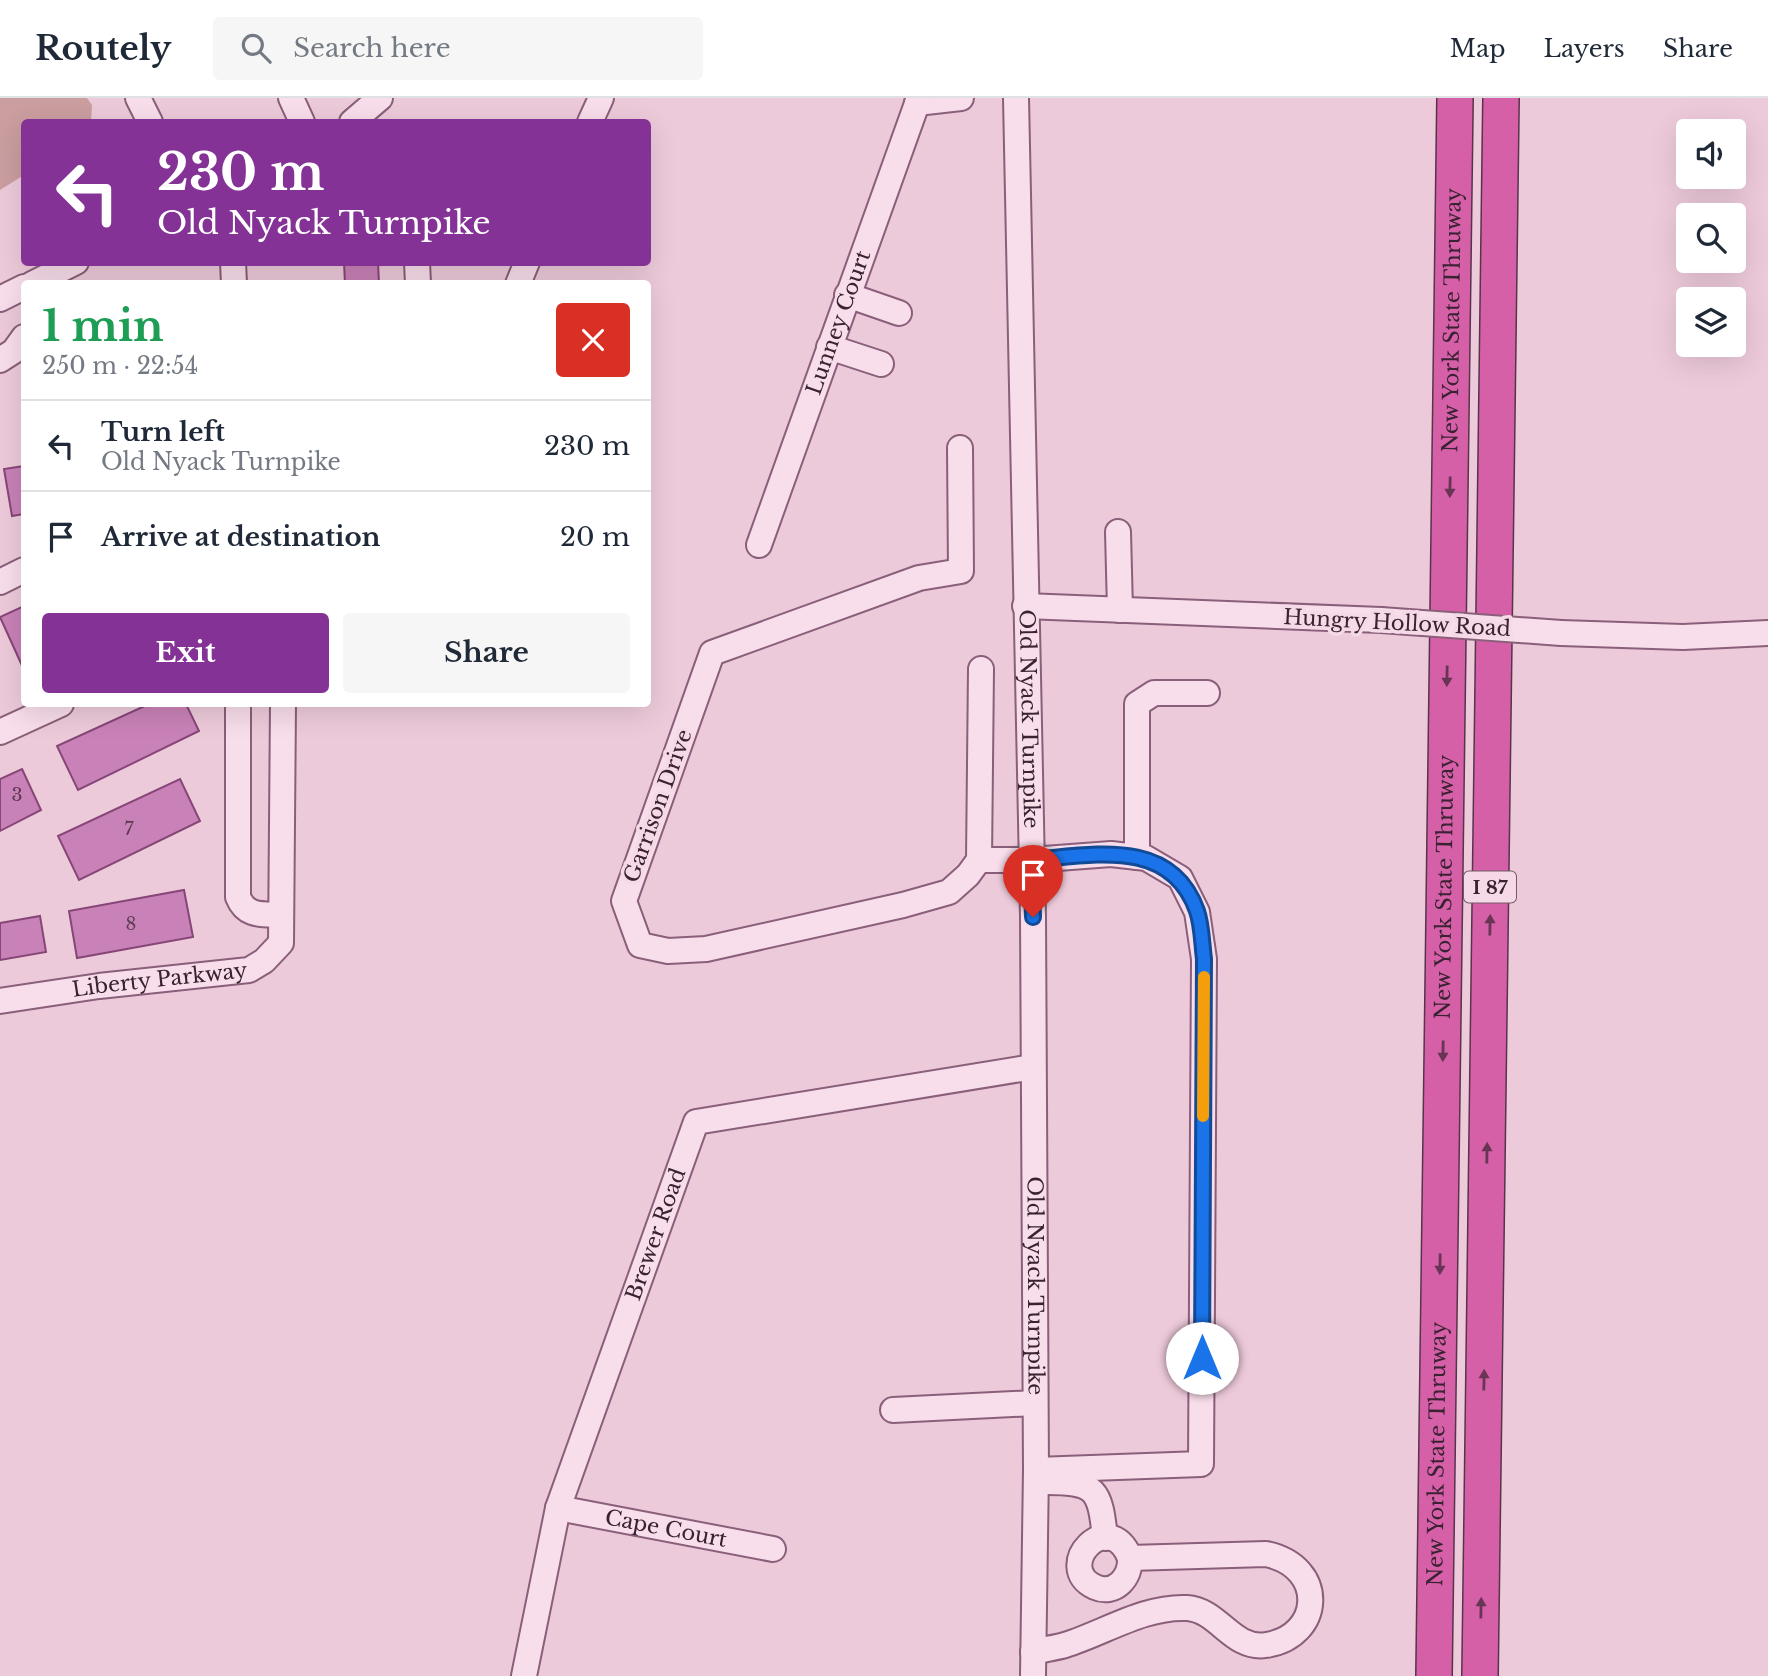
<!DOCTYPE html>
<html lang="en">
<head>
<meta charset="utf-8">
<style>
	body { margin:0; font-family:"Libre Baskerville",serif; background:#f6f6f7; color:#1f2937; height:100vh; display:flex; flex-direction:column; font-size:26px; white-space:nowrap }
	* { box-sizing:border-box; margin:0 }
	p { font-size:23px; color:#747a83 }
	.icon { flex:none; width:38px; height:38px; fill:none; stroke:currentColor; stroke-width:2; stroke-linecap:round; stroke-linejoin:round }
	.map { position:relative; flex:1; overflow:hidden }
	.sheet { position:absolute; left:21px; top:182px; width:630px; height:427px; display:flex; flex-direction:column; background:#fff; border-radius:7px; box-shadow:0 7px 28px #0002 }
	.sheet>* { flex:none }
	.banner { position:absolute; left:21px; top:21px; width:630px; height:147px; border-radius:7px; box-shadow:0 7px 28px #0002; background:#843295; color:#fff; overflow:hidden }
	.tools { position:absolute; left:1676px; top:21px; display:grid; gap:14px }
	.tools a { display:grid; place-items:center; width:70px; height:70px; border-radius:7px; background:#fff; box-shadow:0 7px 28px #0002; font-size:35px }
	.pin { position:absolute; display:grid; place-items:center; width:60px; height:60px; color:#fff; margin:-72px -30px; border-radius:50% 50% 50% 0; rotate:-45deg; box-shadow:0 0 7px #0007 }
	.pin .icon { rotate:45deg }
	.me { position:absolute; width:77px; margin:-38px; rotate:0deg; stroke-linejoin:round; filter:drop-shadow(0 0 5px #0008) }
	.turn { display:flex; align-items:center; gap:24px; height:147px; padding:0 21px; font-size:32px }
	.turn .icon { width:91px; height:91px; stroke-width:2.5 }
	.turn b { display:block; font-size:49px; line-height:60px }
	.round { display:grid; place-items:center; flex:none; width:74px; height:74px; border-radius:7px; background:#f6f6f7 }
	.summary { display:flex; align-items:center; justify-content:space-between; height:119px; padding:0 21px }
	h1 { font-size:42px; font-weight:700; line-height:52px; color:#1e9e55 }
	.action { display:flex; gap:14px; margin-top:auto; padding:14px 21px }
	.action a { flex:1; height:80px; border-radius:7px; background:#843295; color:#fff; font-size:28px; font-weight:700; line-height:80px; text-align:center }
	.action a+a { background:#f6f6f7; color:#1f2937 }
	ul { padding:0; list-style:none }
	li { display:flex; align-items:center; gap:21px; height:91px; padding:0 21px; border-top:2px solid #e0e1e3 }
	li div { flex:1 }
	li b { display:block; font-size:26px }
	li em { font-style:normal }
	header { display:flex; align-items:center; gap:42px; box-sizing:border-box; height:98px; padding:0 35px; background:#fff; border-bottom:2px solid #e0e1e3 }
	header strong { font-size:33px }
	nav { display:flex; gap:38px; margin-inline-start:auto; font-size:24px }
	.search { width:490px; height:63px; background:#f6f6f7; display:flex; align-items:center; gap:18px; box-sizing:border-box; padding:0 24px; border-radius:7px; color:#747a83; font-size:26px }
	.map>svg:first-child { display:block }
</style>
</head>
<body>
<header>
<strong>Routely</strong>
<div class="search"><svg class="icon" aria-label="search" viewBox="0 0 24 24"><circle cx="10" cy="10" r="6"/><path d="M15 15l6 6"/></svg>Search here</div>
<nav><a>Map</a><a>Layers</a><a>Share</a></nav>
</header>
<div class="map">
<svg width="1768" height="1578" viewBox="0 0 1768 1578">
	<rect width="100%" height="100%" fill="#edcada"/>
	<path fill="#cb9ea0" d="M0 0H87L92 7 91 24H24V77L0 92Z"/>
	<g fill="#c982b7" stroke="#874678" stroke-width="2">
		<path d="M344 164H378L379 186H345Z"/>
		<path d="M24 368V416L12 418 4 371Z"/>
		<path d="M24 508V572L0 519Z"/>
		<path d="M149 606H186L199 633 78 692 57 648Z"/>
		<path d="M22 671 41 712 0 733V681Z"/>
		<path d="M180 681 200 723 79 782 58 738Z"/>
		<path d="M184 792 193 839 77 860 69 813Z"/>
		<path d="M40 818 46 854 0 862V825Z"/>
	</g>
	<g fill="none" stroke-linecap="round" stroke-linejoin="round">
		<defs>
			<g id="minor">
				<path d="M138 0 150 24"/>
				<path d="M291 0 302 24"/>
				<path id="s1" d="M1016 0 1033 819 1036 1372 1033 1578"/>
				<path d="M917 5 961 0"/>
				<path d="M352 24 380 0"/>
				<path d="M590 24 601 0"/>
				<path d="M233 164 234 186"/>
				<path d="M417 164 418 186"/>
				<path d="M32 186 76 164"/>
				<path d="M518 186 527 164"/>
				<path d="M847 197 899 215"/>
				<path d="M0 201 24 189"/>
				<path d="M829 249 881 266"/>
				<path d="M0 262 14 253 24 239"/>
				<path d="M960 350 961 473 919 480 712 555 624 803 640 847 668 853 706 851 903 807 949 794 968 777 979 762 981 571"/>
				<path d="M1118 434 1120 512"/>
				<path id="s2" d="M759 447 919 0"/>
				<path d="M0 484 24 472"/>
				<path d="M1025 508 1381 522"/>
				<path d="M1561 535 1683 539 1768 535"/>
				<path d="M238 606V799C246 819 262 816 281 817"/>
				<path d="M0 634 61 606"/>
				<path d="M1137 759V606L1154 595H1207"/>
				<path d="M979 762H1031L1111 756 1146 760 1180 780 1197 814 1204 861 1201 1366 1036 1372"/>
				<path id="s3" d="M0 903 99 888 249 872 264 863 281 845 283 606"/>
				<path d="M893 1312 1035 1305"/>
				<path d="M1047 1384C1096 1384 1100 1391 1105 1440"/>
				<path id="s4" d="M558 1410 773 1451"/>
				<path d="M1033 1554C1044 1551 1055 1550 1065 1547 1104 1535 1144 1508 1187 1510 1219 1512 1232 1552 1266 1547 1322 1539 1328 1469 1266 1456L1130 1460C1131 1479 1115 1498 1095 1489 1052 1469 1109 1407 1130 1460"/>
				<path id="s5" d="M524 1578 558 1410 696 1024 1033 969"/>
			</g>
			<g id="highway">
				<path id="s6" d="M1434 1578 1455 0"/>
				<path d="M1480 1578 1501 0"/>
			</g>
		</defs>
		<use href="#minor" stroke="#895f7a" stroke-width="28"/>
		<use href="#highway" stroke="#57334c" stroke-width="38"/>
		<use href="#minor" stroke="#f8ddea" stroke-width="24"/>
		<use href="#highway" stroke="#d660a8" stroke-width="35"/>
		<defs>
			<path id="minor-bridge" d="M1381 522 1561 535"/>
		</defs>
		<use href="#minor-bridge" stroke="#895f7a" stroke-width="28" stroke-linecap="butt"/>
		<use href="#minor-bridge" stroke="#f8ddea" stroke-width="24"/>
	</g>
	<defs><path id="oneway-solid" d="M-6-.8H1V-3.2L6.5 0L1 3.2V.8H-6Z" transform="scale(1.75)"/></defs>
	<g fill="#693555">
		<use href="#oneway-solid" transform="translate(1450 389) rotate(91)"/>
		<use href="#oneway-solid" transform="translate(1447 578) rotate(91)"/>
		<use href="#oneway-solid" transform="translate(1490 827) rotate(-89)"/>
		<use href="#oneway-solid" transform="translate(1443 953) rotate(91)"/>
		<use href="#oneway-solid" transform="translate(1487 1055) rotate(-89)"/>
		<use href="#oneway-solid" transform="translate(1440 1166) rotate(91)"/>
		<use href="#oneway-solid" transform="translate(1484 1282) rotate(-89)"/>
		<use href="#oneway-solid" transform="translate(1481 1510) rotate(-89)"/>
	</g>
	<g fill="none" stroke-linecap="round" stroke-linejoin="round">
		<defs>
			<path id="route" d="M1033 819 1031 762C1093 757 1171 739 1197 813 1202 827 1202 846 1204 861L1202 1260"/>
		</defs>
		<use href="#route" stroke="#114b97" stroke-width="18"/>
		<use href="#route" stroke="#1a73e8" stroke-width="12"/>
		<path stroke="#f59e0b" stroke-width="12" d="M1203 1018 1204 879"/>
	</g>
	<g text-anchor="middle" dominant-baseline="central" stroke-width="7" stroke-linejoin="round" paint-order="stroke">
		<g font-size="18" fill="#5e3a53">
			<text x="17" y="697">3</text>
			<text x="129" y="731">7</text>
			<text x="131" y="826">8</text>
		</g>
		<rect fill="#f5d9e6" stroke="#725968" stroke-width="2" x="1464" y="773.5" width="52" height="31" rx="5"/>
		<g font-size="19" font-weight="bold" fill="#3a2232">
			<text x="1490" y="789">I 87</text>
		</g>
		<g font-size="21" fill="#3a2232" stroke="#f5d9e6">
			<text stroke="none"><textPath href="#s6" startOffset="1356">New York State Thruway</textPath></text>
			<text stroke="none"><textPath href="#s2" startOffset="236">Lunney Court</textPath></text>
			<text transform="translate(1397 525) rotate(3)">Hungry Hollow Road</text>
			<text stroke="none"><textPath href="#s1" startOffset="621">Old Nyack Turnpike</textPath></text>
			<text transform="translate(658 708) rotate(-70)">Garrison Drive</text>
			<text stroke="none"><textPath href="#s6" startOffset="789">New York State Thruway</textPath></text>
			<text stroke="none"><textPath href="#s3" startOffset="161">Liberty Parkway</textPath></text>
			<text stroke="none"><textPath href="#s5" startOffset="462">Brewer Road</textPath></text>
			<text stroke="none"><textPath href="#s1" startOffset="1188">Old Nyack Turnpike</textPath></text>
			<text stroke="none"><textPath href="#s6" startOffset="222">New York State Thruway</textPath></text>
			<text stroke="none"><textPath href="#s4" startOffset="110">Cape Court</textPath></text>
		</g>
	</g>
</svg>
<div class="tools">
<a><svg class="icon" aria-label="sound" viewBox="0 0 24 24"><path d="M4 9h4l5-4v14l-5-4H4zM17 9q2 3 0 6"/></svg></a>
<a><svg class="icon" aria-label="search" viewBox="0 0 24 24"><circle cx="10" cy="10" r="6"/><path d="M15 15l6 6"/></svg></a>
<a><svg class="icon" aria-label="layers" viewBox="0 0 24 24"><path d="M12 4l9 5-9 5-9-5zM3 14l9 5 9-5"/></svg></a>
</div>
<div class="pin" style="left:1033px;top:819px;background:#d93025"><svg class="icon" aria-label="arrive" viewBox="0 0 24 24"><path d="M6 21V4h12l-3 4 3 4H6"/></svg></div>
<svg class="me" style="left:1202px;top:1260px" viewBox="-20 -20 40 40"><circle r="19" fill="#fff"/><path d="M0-13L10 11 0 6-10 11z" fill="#1a73e8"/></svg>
<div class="banner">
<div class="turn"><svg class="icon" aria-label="left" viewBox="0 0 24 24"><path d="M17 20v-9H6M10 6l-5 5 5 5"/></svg><div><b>230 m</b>Old Nyack Turnpike</div></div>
</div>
<section class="sheet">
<div class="summary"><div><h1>1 min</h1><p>250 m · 22:54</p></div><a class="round" style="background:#d93025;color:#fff"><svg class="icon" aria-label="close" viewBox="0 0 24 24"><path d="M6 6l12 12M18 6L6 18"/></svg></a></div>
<ul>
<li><svg class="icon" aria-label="left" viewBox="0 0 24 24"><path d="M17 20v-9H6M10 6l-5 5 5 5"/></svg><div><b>Turn left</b><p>Old Nyack Turnpike</p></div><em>230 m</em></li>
<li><svg class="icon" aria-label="arrive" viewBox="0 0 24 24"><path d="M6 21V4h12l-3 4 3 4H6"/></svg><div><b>Arrive at destination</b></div><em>20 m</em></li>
</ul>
<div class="action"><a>Exit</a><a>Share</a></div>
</section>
</div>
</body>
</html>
